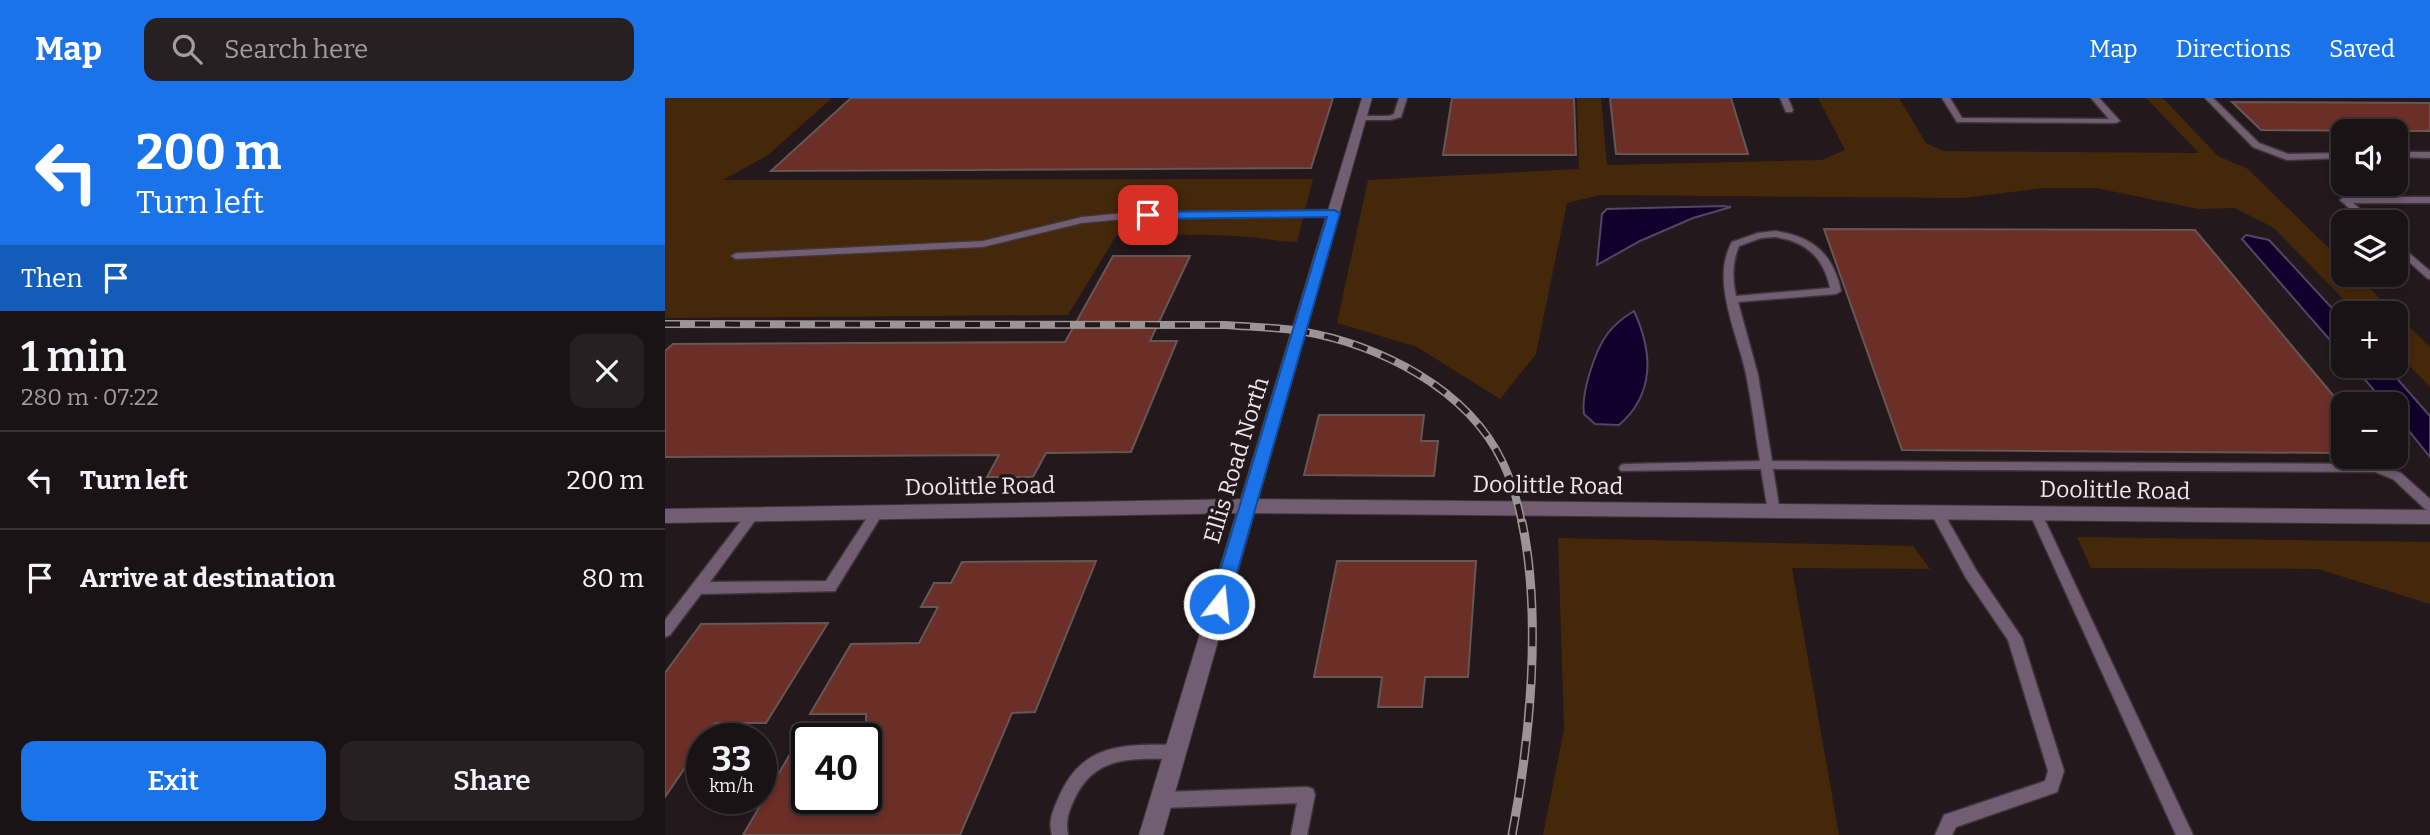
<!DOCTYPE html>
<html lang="en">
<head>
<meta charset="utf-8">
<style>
	body { margin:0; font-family:Bitter,serif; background:#272022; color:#f1f3f6; height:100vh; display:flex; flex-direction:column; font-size:26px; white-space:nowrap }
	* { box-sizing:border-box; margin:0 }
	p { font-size:23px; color:#9f9ea0 }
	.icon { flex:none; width:38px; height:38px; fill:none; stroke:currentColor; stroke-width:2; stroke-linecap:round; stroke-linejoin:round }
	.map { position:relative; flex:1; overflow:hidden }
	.sheet { display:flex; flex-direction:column; background:#1a1315; width:665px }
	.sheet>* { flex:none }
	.guide { background:#1a73e8; color:#fff; overflow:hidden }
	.buttons { position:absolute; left:1666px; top:21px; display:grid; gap:14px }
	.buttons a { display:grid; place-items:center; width:77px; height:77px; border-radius:14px; background:#1a1315; box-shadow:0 4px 10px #0003,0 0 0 2px #383234; font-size:35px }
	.speed { position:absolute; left:21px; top:625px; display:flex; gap:14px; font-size:35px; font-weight:700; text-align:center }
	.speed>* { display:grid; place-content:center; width:91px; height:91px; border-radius:50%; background:#1a1315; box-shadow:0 4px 10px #0003,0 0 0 2px #383234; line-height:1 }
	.speed small { font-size:18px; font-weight:400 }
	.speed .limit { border:4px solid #111; border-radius:10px; background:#fff; color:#111 }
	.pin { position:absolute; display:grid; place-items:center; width:60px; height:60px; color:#fff; margin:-30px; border-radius:14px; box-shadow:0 4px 10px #0006 }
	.me { position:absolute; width:77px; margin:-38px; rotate:16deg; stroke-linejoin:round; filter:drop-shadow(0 0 5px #0008) }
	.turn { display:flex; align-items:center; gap:24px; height:147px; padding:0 21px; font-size:32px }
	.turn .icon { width:91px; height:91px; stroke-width:2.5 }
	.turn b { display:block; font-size:49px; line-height:60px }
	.then { display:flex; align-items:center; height:66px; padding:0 21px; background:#0003; gap:14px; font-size:26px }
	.round { display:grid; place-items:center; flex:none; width:74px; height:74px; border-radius:14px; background:#272022 }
	.overview { display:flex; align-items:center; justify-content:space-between; height:119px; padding:0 21px }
	h1 { font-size:42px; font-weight:600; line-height:52px }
	.button { display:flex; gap:14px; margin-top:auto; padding:14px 21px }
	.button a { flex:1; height:80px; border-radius:14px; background:#1a73e8; color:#fff; font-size:28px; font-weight:600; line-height:80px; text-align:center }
	.button a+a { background:#272022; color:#f1f3f6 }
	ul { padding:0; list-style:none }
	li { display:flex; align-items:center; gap:21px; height:98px; padding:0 21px; border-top:2px solid #383234 }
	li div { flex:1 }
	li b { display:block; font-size:26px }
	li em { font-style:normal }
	header { display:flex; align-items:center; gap:42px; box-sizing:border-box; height:98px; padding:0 35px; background:#1a73e8; color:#fff }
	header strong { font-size:33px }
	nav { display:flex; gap:38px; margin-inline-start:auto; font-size:24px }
	.search { width:490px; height:63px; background:#272022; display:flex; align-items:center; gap:18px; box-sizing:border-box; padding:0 24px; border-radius:14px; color:#9f9ea0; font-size:26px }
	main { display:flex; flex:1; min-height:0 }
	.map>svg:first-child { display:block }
</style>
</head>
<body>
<header>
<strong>Map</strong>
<div class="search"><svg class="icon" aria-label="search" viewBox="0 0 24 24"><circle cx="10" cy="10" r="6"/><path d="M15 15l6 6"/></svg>Search here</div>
<nav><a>Map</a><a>Directions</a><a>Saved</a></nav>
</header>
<main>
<section class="sheet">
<div class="guide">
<div class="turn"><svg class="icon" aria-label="left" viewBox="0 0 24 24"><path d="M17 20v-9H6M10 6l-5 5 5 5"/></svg><div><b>200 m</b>Turn left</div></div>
<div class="then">Then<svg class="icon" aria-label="arrive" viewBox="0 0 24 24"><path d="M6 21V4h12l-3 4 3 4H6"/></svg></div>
</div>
<div class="overview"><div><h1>1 min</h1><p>280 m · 07:22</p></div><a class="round"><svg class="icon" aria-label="close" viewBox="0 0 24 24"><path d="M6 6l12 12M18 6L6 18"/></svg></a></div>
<ul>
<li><svg class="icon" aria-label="left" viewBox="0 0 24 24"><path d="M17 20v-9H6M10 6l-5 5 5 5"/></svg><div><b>Turn left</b></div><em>200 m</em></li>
<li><svg class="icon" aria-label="arrive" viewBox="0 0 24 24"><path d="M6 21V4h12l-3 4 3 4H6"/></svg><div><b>Arrive at destination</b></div><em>80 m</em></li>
</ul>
<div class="button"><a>Exit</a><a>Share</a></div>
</section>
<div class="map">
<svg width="1765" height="737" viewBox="0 0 1765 737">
	<rect width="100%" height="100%" fill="#23191c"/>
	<g fill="#452709">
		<path d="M0 0H167L103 57 58 82 648 81 632 144C615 144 600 140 583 139 539 136 496 136 451 138L403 217 0 220Z"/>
		<path d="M912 0H936L942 67 1157 62 1180 52 1153 0H1234L1261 45 1278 53 1534 55 1481 0H1498L1553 58 1583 71 1678 164V177H1691L1730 215H1692L1609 130 1570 110 1534 111 1431 90H1380L1298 100 935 97 902 105 871 256 835 301 752 249 672 225 703 82 914 71Z"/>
		<path d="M1731 216 1765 249V289L1731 254Z"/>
		<path d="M1412 439 1765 444V506L1653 471 1426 470Z"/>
		<path d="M893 440 1248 448 1265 471 1127 470 1174 737H878L899 631Z"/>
	</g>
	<g fill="#10002b" stroke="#534665" stroke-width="2">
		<path d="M1058 108 1066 109 1028 120 975 143 932 167 937 116 942 111Z"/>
		<path d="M1581 137 1604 142 1678 222V257L1577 141Z"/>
		<path d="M969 213C988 254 990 296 954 327L930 326 919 316C916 295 930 252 943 235 950 226 959 219 969 213Z"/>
		<path d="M1688 268H1721L1765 318V359L1731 317V306H1721Z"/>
	</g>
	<g fill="#6b2f27" stroke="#655755" stroke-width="2">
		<path d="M186 0H668L646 70 106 73Z"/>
		<path d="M787 0H909L911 57H778Z"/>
		<path d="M945 0H1066L1083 56H951Z"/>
		<path d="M1567 4 1765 5V33L1596 32Z"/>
		<path d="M1159 131 1530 132 1678 309V355L1237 352Z"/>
		<path d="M448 158H525L485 243H512L466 354 381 355 368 379H322L334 357 0 359V253L8 246 400 244Z"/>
		<path d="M654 317H759L756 343H773L769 378 639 377Z"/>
		<path d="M431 463 370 614 347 615 295 737H78L142 627V700H201V616H145L186 546 254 545 273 509H256L269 485H286L297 464Z"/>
		<path d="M672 463H811L803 579H760L757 609H713L717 579H649Z"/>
		<path d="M163 525 101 625H50L40 640H37V645L0 699V575L36 526Z"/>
	</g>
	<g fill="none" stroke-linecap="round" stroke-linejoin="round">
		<defs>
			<g id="service">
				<path d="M734 0H742L736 19 725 22H696L692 20 696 18H724L729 16Z"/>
				<path d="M1115 0H1123L1128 12 1127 14H1121Z"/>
				<path d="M1277 0H1285L1297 20 1444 21 1426 0H1434L1455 23 1451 25 1295 24H1292Z"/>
				<path d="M1540 0H1548L1594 45 1623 56 1678 55V60L1622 62 1588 49Z"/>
				<path d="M1765 54V60L1731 59V54Z"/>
				<path d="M1703 86H1712L1727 99H1765V105H1688L1710 124H1700L1675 102 1679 99H1717Z"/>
				<path d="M669 112 674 115 672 117 459 121 417 125 318 149 71 161 66 158 71 155 318 143 417 119 459 115Z"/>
				<path d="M1110 133C1148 138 1168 156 1176 193L1171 196 1073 204 1093 277 1107 363 1711 366 1736 375 1765 401V413L1760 411 1728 381 1710 374 1108 371 1115 414 1114 417H1104L1103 414 1096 371 956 373 954 370 956 367 960 366 1095 363C1090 334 1087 305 1081 276 1073 237 1045 182 1067 144L1093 135ZM1110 139C1141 143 1159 160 1165 190L1071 198C1067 180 1067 165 1074 148L1096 140Z"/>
				<path d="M1731 144 1765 173V181L1762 180 1731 152Z"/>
				<path d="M212 410 217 412 218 415 170 493 36 496 5 537 0 539V522L83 414H93L94 417 45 484 161 483 207 412Z"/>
				<path d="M1272 410 1277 412 1311 472 1357 540 1399 673 1392 694 1291 729 1287 737H1270L1279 717 1380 683 1383 673 1343 542 1301 480 1266 415 1267 412Z"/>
				<path d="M1371 411 1376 413 1377 416 1528 737H1511L1365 416 1366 413Z"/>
				<path d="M511 647 517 649 519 654 517 659 511 661C469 661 431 656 410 700 404 712 400 723 403 737H387C383 723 388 713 393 701 416 645 458 646 511 647Z"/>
				<path d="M642 689 648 691 650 697 642 737H626L632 705 497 710 491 708 489 702 491 696 497 694Z"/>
			</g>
			<path id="minor" d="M582 401 1765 412V426L582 415 0 425V411Z"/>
			<path id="tertiary" d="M697 0H707L498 737H474Z"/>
		</defs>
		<use href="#service" stroke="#403639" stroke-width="3"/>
		<use href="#minor" stroke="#403639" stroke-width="2"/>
		<use href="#tertiary" stroke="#403639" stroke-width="2"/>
		<use href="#service" fill="#725e72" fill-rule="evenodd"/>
		<use href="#minor" fill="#725e72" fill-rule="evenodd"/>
		<use href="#tertiary" fill="#725e72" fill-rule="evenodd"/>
		<defs>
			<path id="rail-far1" d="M0 226 560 227C585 229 610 229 635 233 713 246 803 290 838 365 847 384 853 405 857 426"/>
			<path id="rail" d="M847 737C865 642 877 519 857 424"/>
		</defs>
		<use href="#rail-far1" stroke="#9c9497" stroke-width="8"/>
		<use href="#rail" stroke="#9c9497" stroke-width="9"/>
		<use href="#rail-far1" stroke="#23191c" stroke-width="5" stroke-dasharray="15" stroke-linecap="butt"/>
		<use href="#rail" stroke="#23191c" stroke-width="6" stroke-dasharray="19" stroke-linecap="butt"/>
	</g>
	<path fill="#1a73e8" stroke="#114b97" stroke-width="2" d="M669 112 675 115 563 506 560 512 554 514 547 512 545 506 662 119 483 121 477 117 483 114Z"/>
	<g text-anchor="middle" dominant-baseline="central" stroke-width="7" stroke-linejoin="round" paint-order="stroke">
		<g font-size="23" fill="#f0e8eb" stroke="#23191c">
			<text transform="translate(571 362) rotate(-73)">Ellis Road North</text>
			<text transform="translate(883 387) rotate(1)">Doolittle Road</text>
			<text transform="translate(315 388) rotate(-1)">Doolittle Road</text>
			<text transform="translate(1450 392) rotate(1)">Doolittle Road</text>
		</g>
	</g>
</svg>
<div class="buttons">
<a><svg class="icon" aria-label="sound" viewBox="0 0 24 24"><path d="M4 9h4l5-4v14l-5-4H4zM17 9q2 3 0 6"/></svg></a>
<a><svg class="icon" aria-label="layers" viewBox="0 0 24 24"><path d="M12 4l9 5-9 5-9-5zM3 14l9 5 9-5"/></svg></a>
<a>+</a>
<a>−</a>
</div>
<div class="speed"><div>33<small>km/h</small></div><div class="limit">40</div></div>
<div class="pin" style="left:483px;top:117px;background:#d93025"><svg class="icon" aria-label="arrive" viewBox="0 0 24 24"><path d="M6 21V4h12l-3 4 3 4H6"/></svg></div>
<svg class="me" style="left:554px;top:506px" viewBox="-20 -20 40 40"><circle r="17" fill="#1a73e8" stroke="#fff" stroke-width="3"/><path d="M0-11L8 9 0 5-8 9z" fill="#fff"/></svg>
</div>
</main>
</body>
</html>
